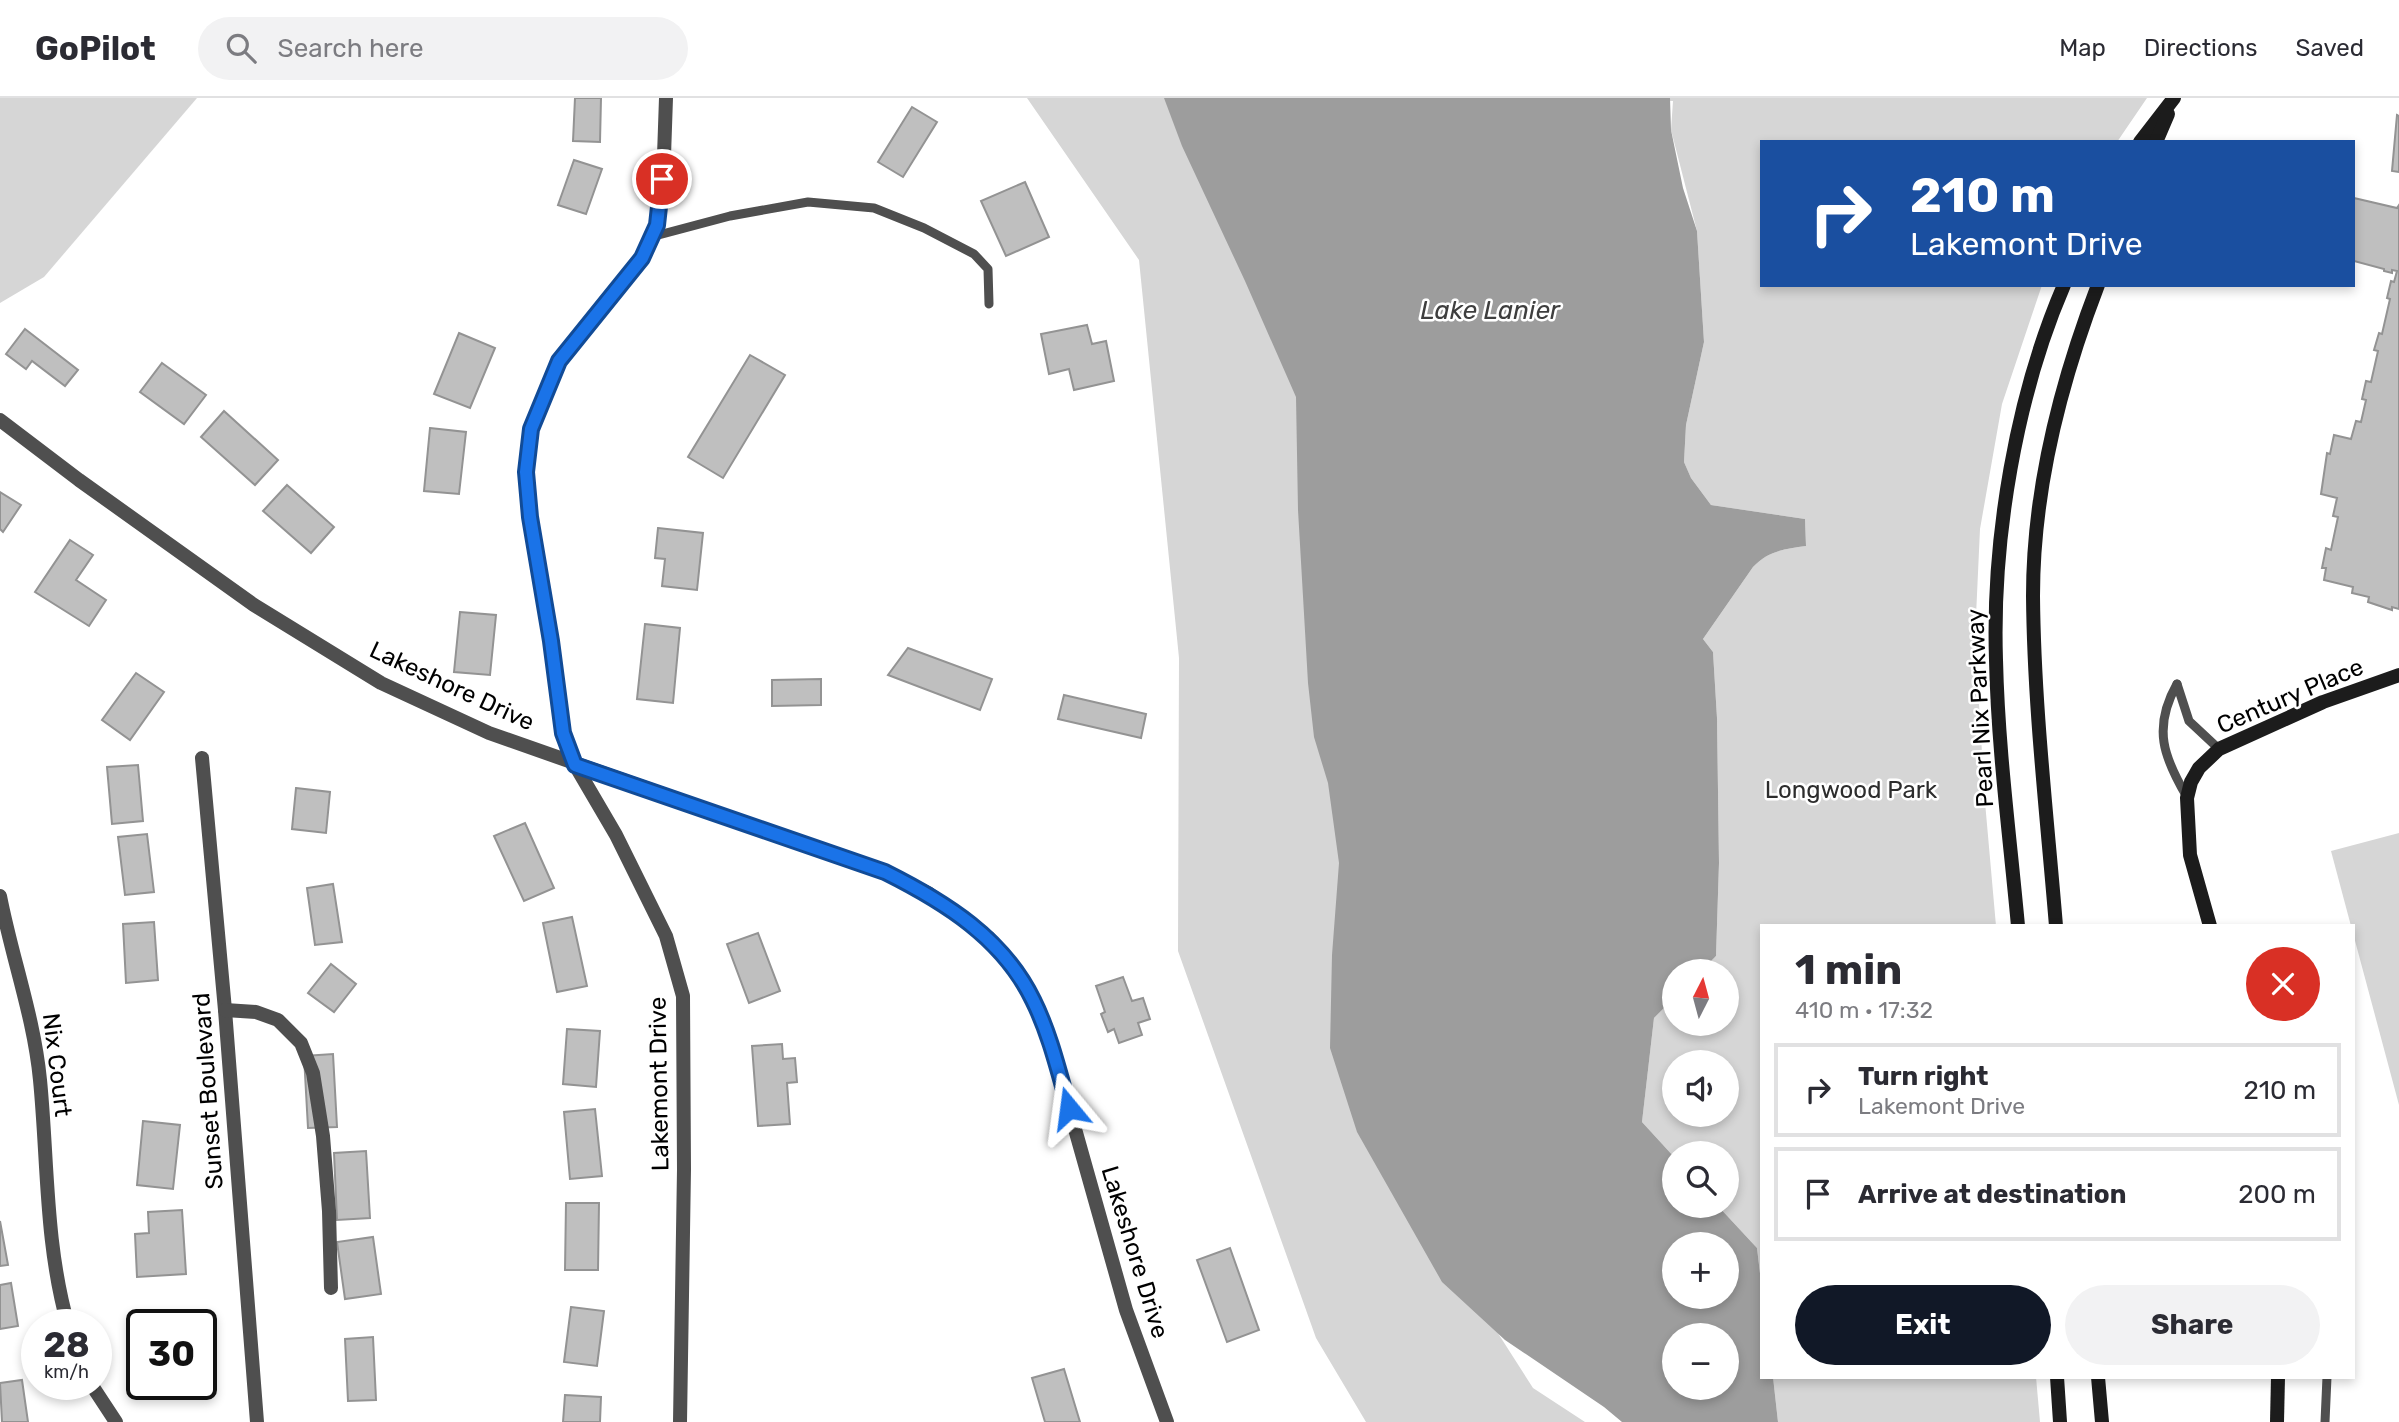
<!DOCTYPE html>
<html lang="en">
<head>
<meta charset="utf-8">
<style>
	body { margin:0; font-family:Rubik,sans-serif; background:#f2f2f3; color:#2b2b33; height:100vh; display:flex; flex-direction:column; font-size:26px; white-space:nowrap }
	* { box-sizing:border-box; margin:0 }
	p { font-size:23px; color:#7c7c81 }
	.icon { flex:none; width:38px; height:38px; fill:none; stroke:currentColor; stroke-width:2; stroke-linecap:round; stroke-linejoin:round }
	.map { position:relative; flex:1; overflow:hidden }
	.sheet { position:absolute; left:1760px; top:826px; width:595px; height:455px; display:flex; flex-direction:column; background:#fff; border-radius:0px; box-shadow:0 4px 10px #0003 }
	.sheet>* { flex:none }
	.banner { position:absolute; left:1760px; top:42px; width:595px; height:147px; border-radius:0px; box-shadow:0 4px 10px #0003; background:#1a4fa0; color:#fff; overflow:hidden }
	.needle { width:46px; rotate:6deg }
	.tools { position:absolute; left:1662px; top:861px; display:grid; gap:14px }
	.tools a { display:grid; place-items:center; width:77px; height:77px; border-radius:50%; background:#fff; box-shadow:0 4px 10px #0003; font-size:35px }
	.speed { position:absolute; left:21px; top:1211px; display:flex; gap:14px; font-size:35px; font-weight:700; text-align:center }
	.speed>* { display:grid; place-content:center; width:91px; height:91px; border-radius:50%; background:#fff; box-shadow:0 4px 10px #0003; line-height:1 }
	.speed small { font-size:18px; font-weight:400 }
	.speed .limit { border:4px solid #111; border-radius:10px; background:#fff; color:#111 }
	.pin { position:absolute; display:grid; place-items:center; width:60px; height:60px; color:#fff; margin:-30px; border:4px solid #fff; border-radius:50%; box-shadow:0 2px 7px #0007 }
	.me { position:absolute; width:77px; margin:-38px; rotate:344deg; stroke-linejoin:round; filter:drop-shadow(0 0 5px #0008) }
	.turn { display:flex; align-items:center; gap:24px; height:147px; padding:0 35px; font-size:32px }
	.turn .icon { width:91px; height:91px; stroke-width:2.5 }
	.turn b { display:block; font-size:49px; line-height:60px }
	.round { display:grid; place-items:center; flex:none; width:74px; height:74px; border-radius:37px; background:#f2f2f3 }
	.headline { display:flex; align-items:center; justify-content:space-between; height:119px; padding:0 35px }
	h1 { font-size:42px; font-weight:700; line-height:52px }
	.action { display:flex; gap:14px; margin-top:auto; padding:14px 35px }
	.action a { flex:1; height:80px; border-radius:42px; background:#111827; color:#fff; font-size:28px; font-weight:700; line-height:80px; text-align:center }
	.action a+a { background:#f2f2f3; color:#2b2b33 }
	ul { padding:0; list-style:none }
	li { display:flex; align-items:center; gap:21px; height:94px; margin:0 14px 10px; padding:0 21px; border:4px solid #e1e1e2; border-radius:0px }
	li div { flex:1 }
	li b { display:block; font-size:26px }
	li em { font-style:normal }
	header { display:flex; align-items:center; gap:42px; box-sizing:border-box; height:98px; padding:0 35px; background:#fff; border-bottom:2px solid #e1e1e2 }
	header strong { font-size:33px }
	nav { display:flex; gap:38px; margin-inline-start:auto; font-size:24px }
	.search { width:490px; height:63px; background:#f2f2f3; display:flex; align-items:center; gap:18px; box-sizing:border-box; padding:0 24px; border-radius:38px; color:#7c7c81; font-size:26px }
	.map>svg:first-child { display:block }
</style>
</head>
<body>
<header>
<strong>GoPilot</strong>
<div class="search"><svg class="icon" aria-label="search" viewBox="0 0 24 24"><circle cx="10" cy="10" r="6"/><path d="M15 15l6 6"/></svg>Search here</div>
<nav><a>Map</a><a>Directions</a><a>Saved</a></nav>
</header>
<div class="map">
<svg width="2399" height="1324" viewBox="0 0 2399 1324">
	<rect width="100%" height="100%" fill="#fff"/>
	<g fill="#d6d6d6" fill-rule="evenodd">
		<path d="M0 0H197L44 179 0 205Z"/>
		<path d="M1027 0H1175L1270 148 1331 404 1407 1093 1533 1290 1585 1324H1366L1316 1240 1178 853 1179 560 1139 162Z"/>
		<path d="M1591 0H2147L2117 44H1762V187H2042L2002 306 1980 431 1975 540 1985 704 1996 828H1762V1192L1757 1150 1718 1108H1727V1055H1675V1060L1642 1024 1654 920 1675 899V926H1727V873H1701L1716 858 1719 765 1717 620 1713 554 1703 541 1753 469C1768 453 1784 451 1806 448L1805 421 1711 407 1691 380 1684 364 1686 327 1704 244 1697 133 1671 32 1673 3ZM1675 964H1727V1017H1675Z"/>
		<path d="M2399 735V1007L2354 839V828H2351L2331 753Z"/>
		<path d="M1773 1279H2036L2040 1324H1778Z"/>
	</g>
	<path fill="#9d9d9d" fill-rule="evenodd" d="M1164 0H1670L1671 32 1683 90 1697 133 1704 244 1686 327 1684 364 1691 380 1711 407 1805 421 1806 448C1784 451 1768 453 1753 469L1703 541 1713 554 1717 620 1719 765 1716 858 1701 873H1675V899L1654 920 1642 1024 1675 1060V1108H1718L1757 1150 1762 1192V1279H1773L1778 1324H1622L1604 1309 1505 1242 1442 1184 1357 1034 1330 950 1332 857 1339 765 1328 685 1314 639 1308 585 1298 412 1296 299 1245 183 1182 48ZM1675 1146H1727V1199H1675ZM1727 1237V1290H1675V1237Z"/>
	<g fill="#bfbfbf" stroke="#939393" stroke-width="2">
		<path d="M575 0H601L600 44 573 43Z"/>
		<path d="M912 9 937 24 903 79 878 64Z"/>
		<path d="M2397 17 2399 18V74L2392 73Z"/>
		<path d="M574 62 602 71 586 116 558 107Z"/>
		<path d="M1025 84 1049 139 1006 158 981 103Z"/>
		<path d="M2354 100 2397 110 2399 107V511L2392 509V512L2368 504 2369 499 2352 495 2353 489 2324 482 2326 470H2322L2326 450 2331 452 2338 419 2333 418 2337 400 2321 396 2327 355 2330 356 2334 337 2351 341 2356 323 2361 324 2366 302 2362 301 2366 283 2371 284 2378 253 2374 252 2379 235 2382 236 2390 201 2387 200 2391 183 2394 184 2397 173 2392 172V175L2384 173V171L2354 163Z"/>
		<path d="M1087 227 1092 246 1106 243 1114 283 1074 292 1069 271 1049 276 1041 236Z"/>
		<path d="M25 231 78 272 65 288 32 263 26 271 6 256Z"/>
		<path d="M459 235 495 250 470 310 434 296Z"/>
		<path d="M750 257 785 277 723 380 688 359Z"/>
		<path d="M162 265 206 297 184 326 140 294Z"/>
		<path d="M224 313 278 362 255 387 201 339Z"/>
		<path d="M430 330 466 334 459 396 424 393Z"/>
		<path d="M287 387 334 429 311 455 263 413Z"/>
		<path d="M0 394 21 407 3 434 0 431Z"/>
		<path d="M658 430 703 435 697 492 662 488 665 461 655 460Z"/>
		<path d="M70 442 93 457 76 482 106 502 89 528 35 494Z"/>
		<path d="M460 514 496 517 490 577 454 574Z"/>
		<path d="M645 526 680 530 673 605 637 601Z"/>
		<path d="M908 550 992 581 980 612 888 577Z"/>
		<path d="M136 575 164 594 130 642 102 622Z"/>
		<path d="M821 581V607L772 608V582Z"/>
		<path d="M1064 597 1146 616 1141 640 1058 621Z"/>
		<path d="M138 667 143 723 112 726 107 669Z"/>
		<path d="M296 690 330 694 326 735 292 731Z"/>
		<path d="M525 725 554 790 524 803 494 738Z"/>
		<path d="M147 736 154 794 125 797 118 739Z"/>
		<path d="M333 786 342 844 315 847 307 790Z"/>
		<path d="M572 819 587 888 557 894 543 825Z"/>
		<path d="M154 824 158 882 126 885 123 826Z"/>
		<path d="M758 835 780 893 749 905 727 846Z"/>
		<path d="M331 866 356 886 334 914 308 895Z"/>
		<path d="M1123 879 1132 903 1143 900 1150 921 1138 925 1142 937 1119 945 1114 931 1108 934 1101 916 1105 914 1096 888Z"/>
		<path d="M567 931 600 933 596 989 563 986Z"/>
		<path d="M782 946 783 961 795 960 797 984 787 985 790 1026 758 1028 752 948Z"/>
		<path d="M333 956 337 1029 308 1030 304 958Z"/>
		<path d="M595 1011 602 1078 570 1081 564 1014Z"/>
		<path d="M143 1023 180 1027 173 1091 137 1087Z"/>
		<path d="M366 1053 370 1120 337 1122 334 1055Z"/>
		<path d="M566 1105H599L598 1172H565Z"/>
		<path d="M182 1112 186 1176 137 1179 135 1136 149 1135 148 1114Z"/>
		<path d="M0 1123 8 1167 0 1168Z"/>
		<path d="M373 1139 381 1196 345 1201 337 1144Z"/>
		<path d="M1230 1150 1259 1232 1227 1244 1197 1162Z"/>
		<path d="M11 1185 18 1228 0 1231V1187Z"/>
		<path d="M571 1209 604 1213 597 1268 564 1264Z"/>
		<path d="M373 1239 376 1302 348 1303 345 1241Z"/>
		<path d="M1064 1271 1080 1324H1045L1032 1280Z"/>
		<path d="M22 1282 28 1324H2L0 1285Z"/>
		<path d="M565 1297 601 1299 600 1324H563Z"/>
	</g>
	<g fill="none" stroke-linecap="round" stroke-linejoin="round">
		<g stroke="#4f4f4f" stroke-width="9">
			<path d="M651 139 730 118 808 104 874 110 924 130 974 156 988 171 989 206"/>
			<path d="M2177 586C2152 630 2164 660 2187 699"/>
			<path d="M2177 586 2189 623 2219 651"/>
			<path d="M2325 1324 2327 1279"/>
		</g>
		<g stroke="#4f4f4f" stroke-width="14">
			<path d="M666 0 664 58 657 127 642 160 559 263 531 331 526 374 530 419 551 543 563 635 575 667 616 737 666 838 683 898 684 1071 680 1324"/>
			<path d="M0 322 79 382 254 507 381 585 489 635 885 774 928 795 989 840 1013 868 1034 903 1055 960 1126 1212 1167 1324"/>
			<path d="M202 660 225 912 257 1324"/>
			<path d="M0 798C12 860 34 919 40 982 48 1064 45 1146 68 1227"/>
			<path d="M225 912 256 914 278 922 301 945 313 975 323 1038 329 1113 331 1190"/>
			<path d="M91 1286 116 1324"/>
		</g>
		<g stroke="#1c1c1c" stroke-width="14">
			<path d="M2140 44 2174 0"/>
			<path d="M2156 44 2168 16"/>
			<path d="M2018 828C2010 740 1998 651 1996 562 1992 441 2016 298 2064 187"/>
			<path d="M2056 828C2047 718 2034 608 2033 498 2033 392 2060 286 2098 187"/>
			<path d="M2210 828 2190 757 2187 700 2191 684 2199 670 2219 651 2323 604 2399 577"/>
			<path d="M2057 1279 2060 1324"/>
			<path d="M2098 1279 2102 1324"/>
			<path d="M2277 1324 2278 1279"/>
		</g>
	</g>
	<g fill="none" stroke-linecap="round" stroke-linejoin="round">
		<defs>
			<path id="route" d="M662 81 657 127 642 160 559 263 531 331 526 374 530 419 551 543 563 635 575 667 885 774C945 804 1003 840 1033 902 1050 936 1059 975 1069 1010"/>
		</defs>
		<use href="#route" stroke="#114b97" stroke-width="18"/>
		<use href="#route" stroke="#1a73e8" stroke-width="12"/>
	</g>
	<g text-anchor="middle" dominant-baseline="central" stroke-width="5" stroke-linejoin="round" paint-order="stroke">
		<g font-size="24" fill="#000" stroke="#fff">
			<text transform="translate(452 588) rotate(25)">Lakeshore Drive</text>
			<text transform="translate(2290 598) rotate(-23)">Century Place</text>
			<text transform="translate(1980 610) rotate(-93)">Pearl Nix Parkway</text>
			<text transform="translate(57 967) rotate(83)">Nix Court</text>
			<text transform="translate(659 986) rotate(-91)">Lakemont Drive</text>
			<text transform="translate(208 993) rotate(-94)">Sunset Boulevard</text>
			<text transform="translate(1135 1154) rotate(73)">Lakeshore Drive</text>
		</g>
		<g font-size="24" fill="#2d2d2d" stroke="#fff">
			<text x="1851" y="692">Longwood Park</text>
		</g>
		<g font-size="26" font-style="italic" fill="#3e3e3e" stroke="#fff">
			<text x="1490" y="212">Lake Lanier</text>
		</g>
	</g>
</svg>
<div class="tools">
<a><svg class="needle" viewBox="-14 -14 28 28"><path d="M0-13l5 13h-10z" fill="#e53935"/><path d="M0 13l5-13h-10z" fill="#7c7c81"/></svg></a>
<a><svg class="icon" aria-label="sound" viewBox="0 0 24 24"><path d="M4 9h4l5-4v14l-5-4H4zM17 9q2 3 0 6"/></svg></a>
<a><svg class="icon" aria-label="search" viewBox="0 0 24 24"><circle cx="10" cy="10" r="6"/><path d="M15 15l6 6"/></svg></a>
<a>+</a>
<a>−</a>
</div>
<div class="speed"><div>28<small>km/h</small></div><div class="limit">30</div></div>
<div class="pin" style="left:662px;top:81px;background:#d93025"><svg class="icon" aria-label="arrive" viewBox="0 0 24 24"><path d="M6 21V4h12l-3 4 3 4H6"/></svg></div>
<svg class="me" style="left:1069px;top:1010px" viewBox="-20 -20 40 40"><path d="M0-17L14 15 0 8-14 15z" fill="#1a73e8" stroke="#fff" stroke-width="4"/></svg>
<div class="banner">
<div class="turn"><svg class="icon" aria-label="right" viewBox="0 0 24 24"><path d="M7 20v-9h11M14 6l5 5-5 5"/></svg><div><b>210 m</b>Lakemont Drive</div></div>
</div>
<section class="sheet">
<div class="headline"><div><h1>1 min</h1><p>410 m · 17:32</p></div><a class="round" style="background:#d93025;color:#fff"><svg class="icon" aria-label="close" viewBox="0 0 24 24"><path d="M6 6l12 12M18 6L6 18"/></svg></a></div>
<ul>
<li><svg class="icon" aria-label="right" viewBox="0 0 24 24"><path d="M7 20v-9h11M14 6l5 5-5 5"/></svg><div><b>Turn right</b><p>Lakemont Drive</p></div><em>210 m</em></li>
<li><svg class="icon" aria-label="arrive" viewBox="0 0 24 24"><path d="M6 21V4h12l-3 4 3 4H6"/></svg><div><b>Arrive at destination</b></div><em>200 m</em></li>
</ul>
<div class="action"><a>Exit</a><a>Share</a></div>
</section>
</div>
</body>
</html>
